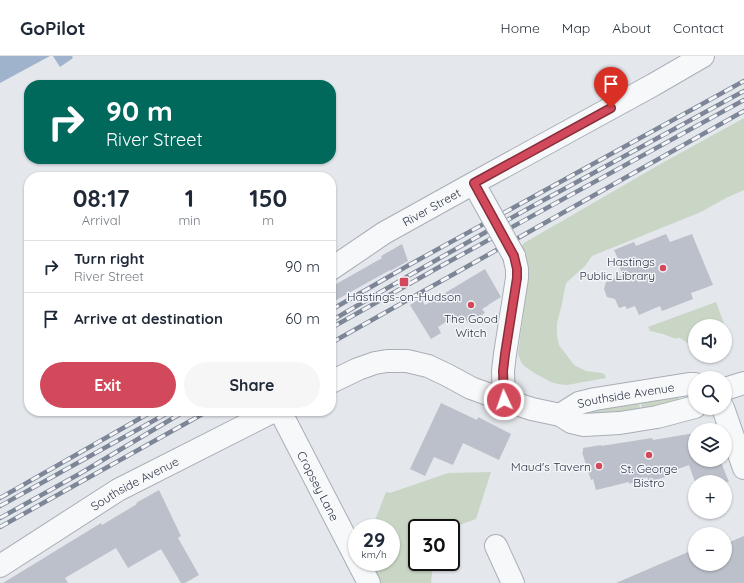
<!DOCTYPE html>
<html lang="en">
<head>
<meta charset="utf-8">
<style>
	body { margin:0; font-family:Quicksand,sans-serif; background:#f6f6f7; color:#1f2937; height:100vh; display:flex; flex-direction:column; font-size:15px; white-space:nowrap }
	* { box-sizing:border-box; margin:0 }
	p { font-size:13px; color:#747a83 }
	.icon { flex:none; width:22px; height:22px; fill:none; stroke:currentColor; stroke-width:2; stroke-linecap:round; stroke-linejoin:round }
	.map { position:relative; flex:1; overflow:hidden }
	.panel { position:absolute; left:24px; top:116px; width:312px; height:244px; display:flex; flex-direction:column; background:#fff; border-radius:16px; box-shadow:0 1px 3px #0004 }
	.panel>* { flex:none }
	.top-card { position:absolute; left:24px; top:24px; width:312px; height:84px; border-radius:16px; box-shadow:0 1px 3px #0004; background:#00695c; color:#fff; overflow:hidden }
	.fabs { position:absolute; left:688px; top:263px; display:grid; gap:8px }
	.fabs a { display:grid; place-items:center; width:44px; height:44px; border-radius:50%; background:#fff; box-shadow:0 1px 3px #0004; font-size:20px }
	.speed { position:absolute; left:348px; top:463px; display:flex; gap:8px; font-size:20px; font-weight:700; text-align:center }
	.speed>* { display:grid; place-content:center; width:52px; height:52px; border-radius:50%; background:#fff; box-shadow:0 1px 3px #0004; line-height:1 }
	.speed small { font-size:10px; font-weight:400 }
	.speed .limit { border:2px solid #111; border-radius:6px; background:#fff; color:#111 }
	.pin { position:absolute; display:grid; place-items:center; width:34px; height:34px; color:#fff; margin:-41px -17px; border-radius:50% 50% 50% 0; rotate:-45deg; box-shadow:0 0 4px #0007 }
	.pin .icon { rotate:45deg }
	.me { position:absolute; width:44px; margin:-22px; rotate:357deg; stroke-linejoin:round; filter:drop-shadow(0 0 3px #0008) }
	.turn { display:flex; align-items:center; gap:14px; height:84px; padding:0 16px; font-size:18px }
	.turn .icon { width:52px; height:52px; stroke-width:2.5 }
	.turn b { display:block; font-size:28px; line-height:34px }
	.eta { display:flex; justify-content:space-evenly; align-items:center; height:68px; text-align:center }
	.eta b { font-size:24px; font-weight:800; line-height:28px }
	.cta { display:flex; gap:8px; margin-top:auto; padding:8px 16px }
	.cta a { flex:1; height:46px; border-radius:24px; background:#d1495b; color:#fff; font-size:16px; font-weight:800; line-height:46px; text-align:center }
	.cta a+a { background:#f6f6f7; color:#1f2937 }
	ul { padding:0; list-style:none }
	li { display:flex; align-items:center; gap:12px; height:52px; padding:0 16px; border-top:1px solid #e0e1e3 }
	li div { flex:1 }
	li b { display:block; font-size:15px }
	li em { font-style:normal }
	header { display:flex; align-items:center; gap:24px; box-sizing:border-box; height:56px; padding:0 20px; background:#fff; border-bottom:1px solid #e0e1e3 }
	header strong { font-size:19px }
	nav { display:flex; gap:22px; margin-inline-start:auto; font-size:14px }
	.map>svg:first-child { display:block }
</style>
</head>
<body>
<header>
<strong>GoPilot</strong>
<nav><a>Home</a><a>Map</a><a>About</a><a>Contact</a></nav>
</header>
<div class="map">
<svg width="744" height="527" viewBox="0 0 744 527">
	<rect width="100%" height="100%" fill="#e4e7ec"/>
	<g fill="#c9d6c5">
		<path d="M744 62V134L726 142 701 156 592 200 585 210 566 227 561 252 557 267V280L559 289 574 309 586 315 602 317 605 319 606 322 567 329 558 328 551 326 536 318 524 310 521 306 518 298 528 221 527 208 522 190 524 187 664 106Z"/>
		<path d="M716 246 725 270H713L710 265 709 264 703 267V270H695V292L680 282H677L676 283 663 278 650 275 648 271Z"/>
		<path d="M678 340 679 346 642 353 641 347Z"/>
		<path d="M639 347 640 353 588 362 583 358 584 356 588 355Z"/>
		<path d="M491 416 476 463 451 472H417V506H433L431 527H377L366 506H391V472H372L386 436 390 437 448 417Z"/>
	</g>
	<g fill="#9fb4cc">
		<path d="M0 0H50L0 27Z"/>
		<path d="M53 0H72L73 2 60 11Z"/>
	</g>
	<g fill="#bbc0ca">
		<path d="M666 178 670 186 692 178 713 229 691 237 693 243 662 255 660 250 639 259 635 250 627 253 625 250 619 252 615 243 607 241 604 233 606 226 623 219 617 206 619 205 614 194 634 186 636 190Z"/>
		<path d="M402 188 408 205 390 215V214L331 247V231L382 202 381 200Z"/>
		<path d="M485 213 501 241 488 249H489L482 253 485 257 468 267 465 263 459 266 458 264 452 268 449 264 438 271 441 277 431 283 410 249 421 242 425 249Z"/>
		<path d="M441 347 477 364 478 361 511 378 499 404 463 387 453 409 434 401 425 420 410 413Z"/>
		<path d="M695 377V404H720L729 426H695L689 409 664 418 665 421 649 426 647 421 629 428V426L596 434 593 423 591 424 582 396H583V392L601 389V390L652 382 653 384Z"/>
		<path d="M159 434 181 480 178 482 199 519 185 527H181L161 493 128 512 116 492 65 522 68 527H3L101 467 102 469 137 448 136 447Z"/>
		<path d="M744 480V527H616L695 493V508H725V488Z"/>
	</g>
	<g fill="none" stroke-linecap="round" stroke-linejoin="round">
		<defs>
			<g id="minor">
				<path id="s1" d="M331 213 384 177 474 127 653 29 703 0"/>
				<path d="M331 326 358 313 375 307 387 305H407L428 310 447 319 471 332 504 344 532 353 560 359 571 366 584 369 620 367 657 361 695 351"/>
				<path d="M725 333 744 327"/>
				<path d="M504 344 503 315 505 298 517 222V213L514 200"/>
				<path d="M723 352 744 412"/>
				<path id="s2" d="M280 355 357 504"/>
				<path id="s3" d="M560 359 579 347 595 343 689 328H695"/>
				<path d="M496 490 513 527"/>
				<path d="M358 506 369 527"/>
				<path id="s4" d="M0 510 118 434 274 355"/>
			</g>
		</defs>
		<use href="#minor" stroke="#a9aeb7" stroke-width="24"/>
		<use href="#minor" stroke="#f7f8fa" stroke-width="22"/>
		<defs>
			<g id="rail">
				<path d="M331 254 409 209 744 25"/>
				<path d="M331 265C397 226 464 188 531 151 602 112 673 74 744 35"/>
				<path d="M331 272 441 210 744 44"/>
				<path d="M331 287 744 55"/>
				<path d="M0 442 153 355"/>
				<path d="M0 450 171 355"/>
				<path d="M0 462 81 417 185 355"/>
				<path d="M0 471 208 355"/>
			</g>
		</defs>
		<use href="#rail" stroke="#7d8696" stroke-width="4.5"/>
		<use href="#rail" stroke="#f4f6f9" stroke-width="3" stroke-dasharray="9" stroke-linecap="butt"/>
		<defs>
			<path id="minor-bridge" d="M479 137 514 200"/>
		</defs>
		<use href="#minor-bridge" stroke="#a9aeb7" stroke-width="24" stroke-linecap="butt"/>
		<use href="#minor-bridge" stroke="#f7f8fa" stroke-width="22"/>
	</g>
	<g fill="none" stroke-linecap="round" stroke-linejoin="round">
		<defs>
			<path id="route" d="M504 344 503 315 505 298 517 222V213L514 200 474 127 611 52"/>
		</defs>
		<use href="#route" stroke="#882f3b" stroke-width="10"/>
		<use href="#route" stroke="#d1495b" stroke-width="7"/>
	</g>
	<g fill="#d1495b" stroke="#f4f6f9" stroke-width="1.5">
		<circle cx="663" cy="212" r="4"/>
		<rect x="399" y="221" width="10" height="10" rx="2"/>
		<circle cx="471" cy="249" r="4"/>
		<circle cx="649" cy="399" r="4"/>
		<circle cx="599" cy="410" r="4"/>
	</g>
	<g text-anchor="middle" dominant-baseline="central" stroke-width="3" stroke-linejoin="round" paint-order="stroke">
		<g font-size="12" fill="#2b3445" stroke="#f4f6f9">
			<text stroke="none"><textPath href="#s1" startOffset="118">River Street</textPath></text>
			<text stroke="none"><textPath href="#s3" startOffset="70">Southside Avenue</textPath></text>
			<text stroke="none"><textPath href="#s4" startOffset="158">Southside Avenue</textPath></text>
			<text stroke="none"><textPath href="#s2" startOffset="84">Cropsey Lane</textPath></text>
		</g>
		<g font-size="12" fill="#2b3445" stroke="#f4f6f9">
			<text x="655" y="205" text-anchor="end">Hastings<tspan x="655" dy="14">Public Library</tspan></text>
			<text x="404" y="240">Hastings-on-Hudson</text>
			<text x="471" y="262">The Good<tspan x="471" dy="14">Witch</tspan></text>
			<text x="591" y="410" text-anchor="end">Maud's Tavern</text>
			<text x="649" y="412">St. George<tspan x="649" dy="14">Bistro</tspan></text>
		</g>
	</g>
</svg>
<div class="fabs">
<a><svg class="icon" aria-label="sound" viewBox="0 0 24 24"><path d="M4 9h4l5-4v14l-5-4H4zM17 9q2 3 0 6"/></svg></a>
<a><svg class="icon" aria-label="search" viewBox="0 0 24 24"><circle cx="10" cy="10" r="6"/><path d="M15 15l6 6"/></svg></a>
<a><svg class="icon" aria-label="layers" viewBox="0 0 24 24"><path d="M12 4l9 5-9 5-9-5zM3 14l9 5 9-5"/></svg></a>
<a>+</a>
<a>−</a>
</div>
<div class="speed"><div>29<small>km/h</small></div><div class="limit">30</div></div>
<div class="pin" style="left:611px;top:52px;background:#d93025"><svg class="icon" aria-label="arrive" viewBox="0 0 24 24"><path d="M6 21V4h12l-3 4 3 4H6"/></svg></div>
<svg class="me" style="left:504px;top:344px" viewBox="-20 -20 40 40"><circle r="17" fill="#d1495b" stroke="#fff" stroke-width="3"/><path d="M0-11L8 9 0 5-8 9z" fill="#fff"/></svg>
<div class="top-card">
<div class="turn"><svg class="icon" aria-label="right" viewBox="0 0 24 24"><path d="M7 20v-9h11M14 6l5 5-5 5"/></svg><div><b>90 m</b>River Street</div></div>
</div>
<section class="panel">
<div class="eta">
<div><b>08:17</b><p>Arrival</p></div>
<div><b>1</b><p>min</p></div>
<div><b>150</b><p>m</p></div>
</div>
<ul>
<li><svg class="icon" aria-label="right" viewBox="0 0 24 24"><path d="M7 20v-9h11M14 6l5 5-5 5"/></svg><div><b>Turn right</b><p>River Street</p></div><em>90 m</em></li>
<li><svg class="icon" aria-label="arrive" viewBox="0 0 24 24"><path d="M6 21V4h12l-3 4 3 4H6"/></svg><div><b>Arrive at destination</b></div><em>60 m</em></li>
</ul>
<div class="cta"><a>Exit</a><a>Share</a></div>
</section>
</div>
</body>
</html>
